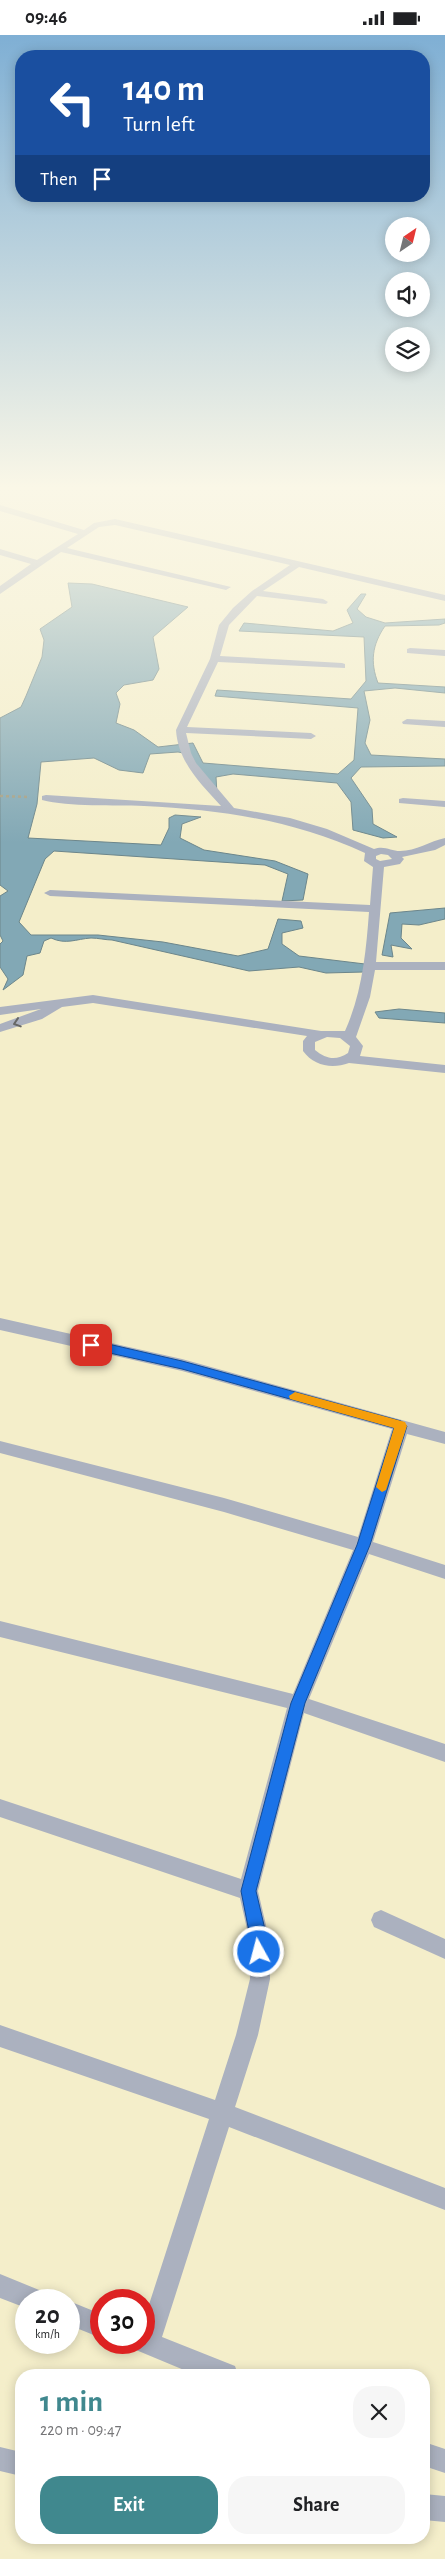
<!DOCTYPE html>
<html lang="en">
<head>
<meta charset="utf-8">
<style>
	body { margin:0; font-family:"Alegreya Sans",sans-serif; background:#f6f6f6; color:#202124; height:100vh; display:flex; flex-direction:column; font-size:19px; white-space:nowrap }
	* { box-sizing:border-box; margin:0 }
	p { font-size:16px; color:#757577 }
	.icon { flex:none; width:28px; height:28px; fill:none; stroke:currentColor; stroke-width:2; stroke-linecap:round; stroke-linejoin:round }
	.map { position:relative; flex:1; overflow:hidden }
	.details { position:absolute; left:15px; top:2334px; width:415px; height:175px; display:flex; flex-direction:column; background:#fff; border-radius:20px; box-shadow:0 2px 12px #0003 }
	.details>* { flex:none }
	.guide { position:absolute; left:15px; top:15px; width:415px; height:152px; border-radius:20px; box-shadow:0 2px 12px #0003; background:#1a4fa0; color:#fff; overflow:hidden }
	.needle { width:32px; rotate:35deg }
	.buttons { position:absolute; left:385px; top:182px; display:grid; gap:10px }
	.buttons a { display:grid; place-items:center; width:45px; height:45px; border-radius:50%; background:#fff; box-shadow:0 2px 12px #0003; font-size:25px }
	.speed { position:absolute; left:15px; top:2254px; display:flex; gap:10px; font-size:25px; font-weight:700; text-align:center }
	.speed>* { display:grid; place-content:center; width:65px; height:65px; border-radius:50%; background:#fff; box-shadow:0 2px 12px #0003; line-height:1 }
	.speed small { font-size:12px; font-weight:400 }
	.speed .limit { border:8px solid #d22; background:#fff; color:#111 }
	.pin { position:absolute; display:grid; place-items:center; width:42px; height:42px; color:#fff; margin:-21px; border-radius:10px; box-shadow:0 2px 8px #0006 }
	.me { position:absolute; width:55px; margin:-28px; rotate:353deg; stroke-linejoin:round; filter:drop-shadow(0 0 4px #0008) }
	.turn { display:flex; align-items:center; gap:18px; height:105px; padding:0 25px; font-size:22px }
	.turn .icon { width:65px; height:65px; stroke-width:2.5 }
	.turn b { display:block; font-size:35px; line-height:42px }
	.then { display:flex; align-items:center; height:48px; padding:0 25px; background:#0003; gap:10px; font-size:19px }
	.round { display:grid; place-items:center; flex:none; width:52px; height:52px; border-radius:20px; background:#f6f6f6 }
	.headline { display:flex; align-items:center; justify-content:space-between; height:85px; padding:0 25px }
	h1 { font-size:30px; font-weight:700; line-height:38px; color:#40888e }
	.cta { display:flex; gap:10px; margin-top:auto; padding:10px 25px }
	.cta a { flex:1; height:58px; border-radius:20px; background:#40888e; color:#fff; font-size:20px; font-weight:700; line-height:58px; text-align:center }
	.cta a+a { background:#f6f6f6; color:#202124 }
	.status { display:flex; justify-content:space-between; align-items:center; height:35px; padding:0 25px; background:#fff; direction:ltr }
	.status svg { height:14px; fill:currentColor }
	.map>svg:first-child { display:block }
</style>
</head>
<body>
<div class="status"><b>09:46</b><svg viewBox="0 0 49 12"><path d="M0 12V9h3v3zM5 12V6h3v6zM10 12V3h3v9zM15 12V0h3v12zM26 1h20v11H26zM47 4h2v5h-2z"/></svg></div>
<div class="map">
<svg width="445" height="2524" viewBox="0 0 445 2524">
	<rect width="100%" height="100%" fill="#f4eeca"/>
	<g fill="#82a8b5" stroke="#6c868b">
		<path d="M68 548 92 549 188 572 153 602 159 634 153 645 124 650 116 658 120 669 116 688 134 695 158 712 193 708 203 728 338 739 354 725 358 673 215 661 217 655 351 664 366 646 364 602 239 596 244 588 333 596 353 588 347 575 361 559H366L357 574 366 582 385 588 445 584V588L439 590 385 591C372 610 370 627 378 648L445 652V658L395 653 364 656 370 685 365 708 371 720 445 724V731L361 732 351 743 372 774 373 789 397 802 383 803 353 795 351 767 337 748 233 739 216 742 217 759 188 719 178 717 150 719 143 738 119 735 94 723 41 727 37 769 28 803 161 810 169 793V783L175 780 201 782 182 789 180 803 204 815 275 826 308 839 303 865 282 866 288 839 265 830 54 816 45 824 19 887 31 900H98L163 907 238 921 268 914 278 884 301 886 303 893 282 898V909L299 921 365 929 364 937 326 938 299 932 249 936 112 905C106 905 98 903 91 903 76 904 66 910 51 903L44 906 40 918 27 921 23 940 3 955 8 944 0 932V909L3 906 0 900V861L8 856 0 850V683L21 672 26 661 42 622 44 605 40 594 72 572Z"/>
		<path d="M445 873V884L419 890 402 889 401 903 412 914 391 910 393 922 382 920 390 878Z"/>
		<path d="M399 974 445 978V988L379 983 375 977Z"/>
	</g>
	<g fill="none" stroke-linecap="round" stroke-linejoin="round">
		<path stroke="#a39e84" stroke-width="2.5" stroke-dasharray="3 3" stroke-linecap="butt" d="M0 761 29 762"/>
		<g fill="#abb1bf" fill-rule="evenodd">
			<path d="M0 470 84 495 94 488 115 484 445 560V566L299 532 263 556 323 564 328 567 326 569 257 561 229 590 220 621 342 628 345 629V633L218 627 187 692 311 698 316 701 311 704 186 698 191 718 196 728 234 773 290 783 327 794 374 814C384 810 391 816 400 816 416 816 430 806 445 803V810L435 815 402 822 404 824 400 829 384 832 376 927H445V935H375L370 962 356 1002 363 1011 360 1021 445 1030V1038L349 1028C332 1034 314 1031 303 1016V1006L307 1001 93 968 62 972 42 984 0 997V989L41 974 0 980V972L93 960 321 996H345C362 958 366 918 369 877L50 861 44 858 50 855 370 870 373 832 364 826 365 818C292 785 223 775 144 771 115 770 69 772 42 765V761L46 760 221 771C201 749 178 727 176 695L210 624 219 590 233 573 252 556 290 530 115 490 99 492 67 513 231 552 226 555 61 517 0 559V551L31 529 0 520V514L37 525 78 499 0 476ZM381 819 388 820 392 824 380 826 376 824V821ZM327 1002 340 1003 350 1011 348 1018C336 1026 326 1024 315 1015V1007Z"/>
			<path d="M410 613 445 615V621L407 618V614Z"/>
			<path d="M407 684 445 686V692L403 689 402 687Z"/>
			<path d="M403 763 445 766V772L399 768V764Z"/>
			<path d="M0 1283 182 1324 445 1397V1409L407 1399 373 1507 445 1530V1544L369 1519 309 1664 445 1709V1727L304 1678 258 1856 269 1903 270 1944 258 2000 235 2072 445 2153V2175L229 2092 162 2302 235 2331 238 2340H196L136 2315 132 2308H144V2285L209 2084 0 2012V1990L215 2065 236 2000 250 1944 249 1903 240 1863 0 1782V1764L241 1844 287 1673 0 1602V1586L293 1659 353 1515 224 1477 0 1418V1406L224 1463 358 1502 392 1394 182 1336 0 1295Z"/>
			<path d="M381 1875 445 1904V1924L374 1892 371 1885 374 1878Z"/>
			<path d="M0 2239 44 2257 48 2265H26V2273L0 2263Z"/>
			<path d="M69 2266 101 2279V2303L69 2290Z"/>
			<path d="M424 2407 445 2414V2438L424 2431Z"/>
			<path d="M0 2412 21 2417V2441L0 2436Z"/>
			<path d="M424 2459 445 2461V2487L424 2485Z"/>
		</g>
	</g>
	<defs><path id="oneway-chevron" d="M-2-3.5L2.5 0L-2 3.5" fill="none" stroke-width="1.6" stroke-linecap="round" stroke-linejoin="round" transform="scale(1.25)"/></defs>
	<use stroke="#676866" href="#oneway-chevron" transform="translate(17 988) rotate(162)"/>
	<linearGradient id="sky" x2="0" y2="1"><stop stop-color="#7fafd4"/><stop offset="0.56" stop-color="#faf7e7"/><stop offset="1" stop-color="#faf7e7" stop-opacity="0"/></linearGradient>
	<rect width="445" height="808" fill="url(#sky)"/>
	<path fill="#1a73e8" stroke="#114b97" d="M91 1305 182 1326 401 1386 407 1391 370 1510 305 1668 256 1856 267 1903 265 1922 259 1924 254 1922 241 1856 291 1668 357 1510 394 1393 182 1334 87 1313V1307Z"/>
	<path fill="#f59e0b" d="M295 1357 405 1387 407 1391 386 1455 382 1457 376 1452 394 1393 290 1364 289 1361Z"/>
</svg>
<div class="buttons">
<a><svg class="needle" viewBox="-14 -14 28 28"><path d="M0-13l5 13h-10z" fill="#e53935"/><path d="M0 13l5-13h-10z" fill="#757577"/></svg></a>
<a><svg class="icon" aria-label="sound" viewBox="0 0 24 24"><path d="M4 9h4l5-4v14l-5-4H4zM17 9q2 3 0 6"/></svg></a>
<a><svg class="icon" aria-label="layers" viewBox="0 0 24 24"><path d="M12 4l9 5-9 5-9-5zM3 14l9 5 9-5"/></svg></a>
</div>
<div class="speed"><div>20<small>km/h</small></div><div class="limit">30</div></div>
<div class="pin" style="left:91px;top:1310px;background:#d93025"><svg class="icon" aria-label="arrive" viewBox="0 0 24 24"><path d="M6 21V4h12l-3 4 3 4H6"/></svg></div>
<svg class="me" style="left:259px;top:1917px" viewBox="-20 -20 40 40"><circle r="17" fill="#1a73e8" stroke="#fff" stroke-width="3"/><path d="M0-11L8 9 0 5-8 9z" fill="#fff"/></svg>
<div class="guide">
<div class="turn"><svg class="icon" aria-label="left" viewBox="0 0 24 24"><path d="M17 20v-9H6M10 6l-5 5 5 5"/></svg><div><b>140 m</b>Turn left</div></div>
<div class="then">Then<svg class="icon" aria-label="arrive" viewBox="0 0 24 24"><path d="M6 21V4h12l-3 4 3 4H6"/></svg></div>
</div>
<section class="details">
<div class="headline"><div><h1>1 min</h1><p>220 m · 09:47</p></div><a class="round"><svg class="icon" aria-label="close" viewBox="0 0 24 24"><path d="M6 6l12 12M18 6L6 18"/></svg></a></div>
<div class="cta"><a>Exit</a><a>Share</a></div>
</section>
</div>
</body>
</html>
